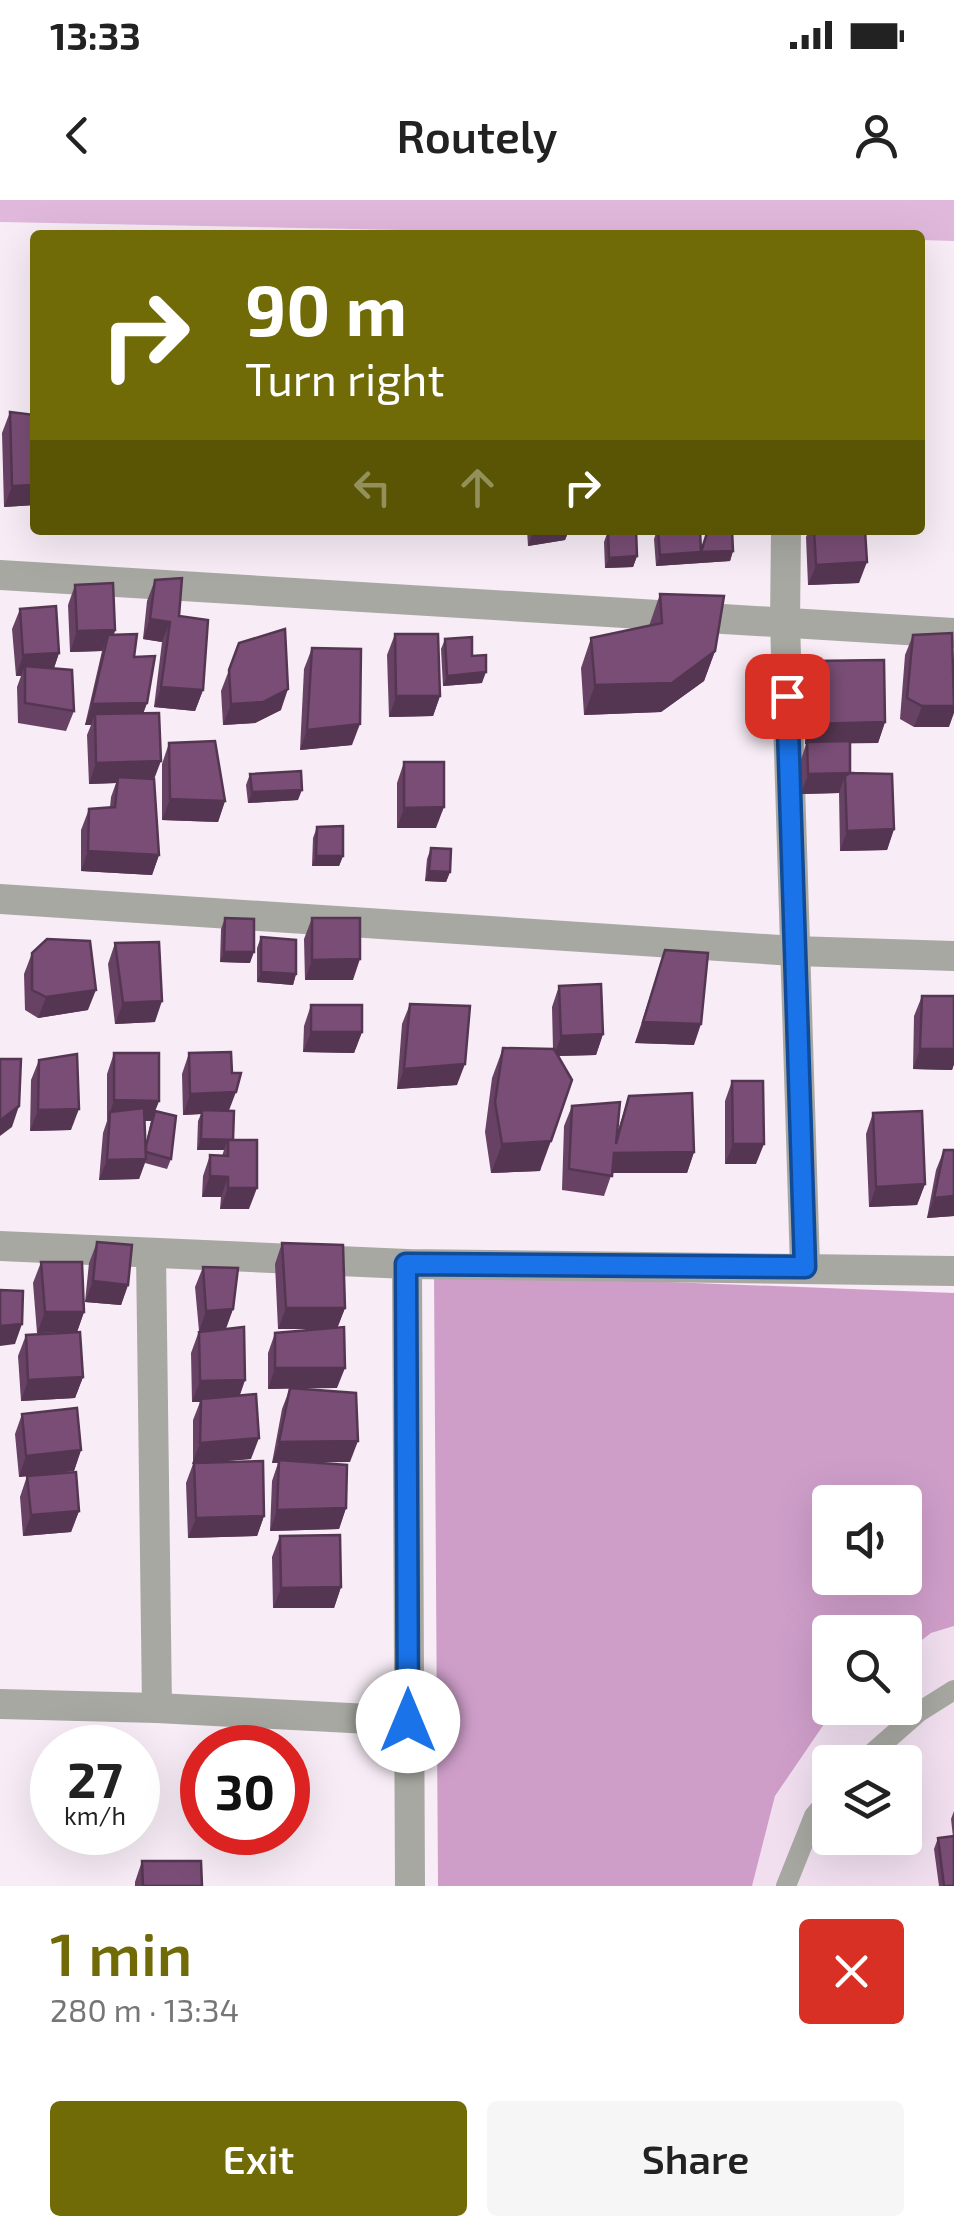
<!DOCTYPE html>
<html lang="en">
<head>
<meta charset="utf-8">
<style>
	body { margin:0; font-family:"Exo 2",sans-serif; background:#f6f6f6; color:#222; height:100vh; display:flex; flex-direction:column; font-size:38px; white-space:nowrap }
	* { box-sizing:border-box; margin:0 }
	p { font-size:32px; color:#767676 }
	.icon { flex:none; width:55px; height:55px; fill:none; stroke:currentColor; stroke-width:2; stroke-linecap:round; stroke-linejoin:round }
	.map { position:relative; height:1686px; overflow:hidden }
	.sheet { display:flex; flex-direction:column; background:#fff; flex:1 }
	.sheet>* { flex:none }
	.hud { position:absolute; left:30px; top:30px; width:895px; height:305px; border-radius:10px; box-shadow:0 10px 40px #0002; background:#706b06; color:#fff; overflow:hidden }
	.buttons { position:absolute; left:812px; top:1285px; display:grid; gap:20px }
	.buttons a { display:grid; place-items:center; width:110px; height:110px; border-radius:10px; background:#fff; box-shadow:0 10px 40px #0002; font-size:50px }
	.speed { position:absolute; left:30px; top:1525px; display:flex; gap:20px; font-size:50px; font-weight:700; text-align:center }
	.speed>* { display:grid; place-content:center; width:130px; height:130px; border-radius:50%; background:#fff; box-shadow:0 10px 40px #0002; line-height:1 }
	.speed small { font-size:25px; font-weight:400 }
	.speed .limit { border:15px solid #d22; background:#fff; color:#111 }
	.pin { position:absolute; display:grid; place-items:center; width:85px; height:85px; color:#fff; margin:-42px; border-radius:20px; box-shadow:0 5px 15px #0006 }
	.me { position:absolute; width:110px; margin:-55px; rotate:0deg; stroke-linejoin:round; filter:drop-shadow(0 0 8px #0008) }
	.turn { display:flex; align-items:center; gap:35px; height:210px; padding:0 50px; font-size:45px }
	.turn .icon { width:130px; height:130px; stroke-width:2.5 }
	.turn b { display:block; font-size:70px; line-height:85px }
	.lanes { display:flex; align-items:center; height:95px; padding:0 50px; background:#0003; justify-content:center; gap:50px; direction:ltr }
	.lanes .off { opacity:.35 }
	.round { display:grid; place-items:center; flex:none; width:105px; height:105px; border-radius:10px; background:#f6f6f6 }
	.headline { display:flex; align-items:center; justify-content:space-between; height:170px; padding:0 50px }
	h1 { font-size:60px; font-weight:600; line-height:75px; color:#706b06 }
	.cta { display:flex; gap:20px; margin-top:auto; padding:20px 50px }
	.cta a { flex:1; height:115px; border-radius:10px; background:#706b06; color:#fff; font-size:40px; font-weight:600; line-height:115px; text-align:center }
	.cta a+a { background:#f6f6f6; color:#222 }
	.status { display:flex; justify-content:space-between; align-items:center; height:70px; padding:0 50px; background:#fff; direction:ltr }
	.status svg { height:28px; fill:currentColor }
	header { display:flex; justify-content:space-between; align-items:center; height:130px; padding:0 50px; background:#fff; font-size:45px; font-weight:600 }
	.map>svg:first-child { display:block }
</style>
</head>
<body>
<div class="status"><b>13:33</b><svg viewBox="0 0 49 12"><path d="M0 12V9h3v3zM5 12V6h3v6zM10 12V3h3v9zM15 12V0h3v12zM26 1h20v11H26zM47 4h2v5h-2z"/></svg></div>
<header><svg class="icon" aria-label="back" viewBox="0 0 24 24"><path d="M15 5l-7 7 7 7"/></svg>Routely<svg class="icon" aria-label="person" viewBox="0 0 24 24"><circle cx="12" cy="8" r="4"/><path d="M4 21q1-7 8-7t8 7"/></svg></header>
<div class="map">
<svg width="954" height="1686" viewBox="0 0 954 1686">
	<rect width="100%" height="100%" fill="#f8edf7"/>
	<path fill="#f1dfef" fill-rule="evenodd" d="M954 1426V1686H752L775 1596 834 1508H905V1453L931 1433ZM830 1562H905V1638H830Z"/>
	<path fill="#e0b8dc" d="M0 0H954V41L920 40V35H652L0 22Z"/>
	<path fill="#ce9ec9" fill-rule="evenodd" d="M434 1073 954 1093V1426L931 1433 905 1453V1432H830V1508H835L775 1596 752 1686H438ZM830 1302H905V1378H830Z"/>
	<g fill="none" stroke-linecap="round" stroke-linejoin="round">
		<g stroke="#a8a8a2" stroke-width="20">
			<path d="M862 1562 919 1512 954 1490"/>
			<path d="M786 1686 814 1616 830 1597"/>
		</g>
		<g stroke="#a8a8a2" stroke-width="30">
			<path d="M786 330 785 423 805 1067"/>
			<path d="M0 375 954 433"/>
			<path d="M0 699 794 751 954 756"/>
			<path d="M0 1046 407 1064 954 1071"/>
			<path d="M151 1053 157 1508"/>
			<path d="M407 1064 410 1686"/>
			<path d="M0 1504 157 1508 408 1521"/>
		</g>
	</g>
	<g fill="#684265" fill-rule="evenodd">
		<path d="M10 212 35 305 4 307 2 233Z"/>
		<path d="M527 330H569L565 340 528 346Z"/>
		<path d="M657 330H700L701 349 733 351 730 361 656 366 654 339Z"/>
		<path d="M809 330H865L859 383 808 385 806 337Z"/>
		<path d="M608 331 637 356 633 367 605 368 604 342Z"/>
		<path d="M155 380 203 490 195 511 154 507 162 442 143 439 147 401Z"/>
		<path d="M75 385 115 430 114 435 134 457 147 503 143 514 154 581 159 655 152 675 81 671V630L89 609 110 607 111 597 116 583 89 584 87 535 91 525H85L102 451 70 452 68 405Z"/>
		<path d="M660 394 715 451 704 481 661 512 584 515 581 468 591 438 649 426Z"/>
		<path d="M20 409 59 453 54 468 74 511 66 531 18 523 17 487 21 476H16L12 429Z"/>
		<path d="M395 434 440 496 433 516 389 517 387 455Z"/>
		<path d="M913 435 949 527H914L900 519 905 455Z"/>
		<path d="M445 439 472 456 482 483 443 486 441 449Z"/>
		<path d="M312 448 352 545 300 550 304 469Z"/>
		<path d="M811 461 885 522 878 543H850V573L894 629 887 650 840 651 839 593 801 594 800 563 806 544H805L803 482Z"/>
		<path d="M229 470 281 510 255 523 223 525 221 491Z"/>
		<path d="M169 543 225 601 218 622 162 620V564Z"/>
		<path d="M404 562 436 628H397V583Z"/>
		<path d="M250 574 298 600 248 603 246 585Z"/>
		<path d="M317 627 343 656 339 666H312L313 638Z"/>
		<path d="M431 648 450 672 446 682 425 681 427 659Z"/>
		<path d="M225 718 250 763 220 762 221 729Z"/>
		<path d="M312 718 353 780H305L304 739Z"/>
		<path d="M261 737 296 774 293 785 257 782V748Z"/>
		<path d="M115 743 155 822 115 824 108 764Z"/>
		<path d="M665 750 694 845 635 843Z"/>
		<path d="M32 753 88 810 38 818 25 810 24 774Z"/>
		<path d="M559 786 603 834 596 855 559 856 540 971 491 973 485 932 492 878 503 848 553 849 552 807Z"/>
		<path d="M922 796H954V864L952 870 913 869 914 816Z"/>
		<path d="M410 804 457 885 397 889 402 824Z"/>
		<path d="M311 805 362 832 354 853 303 852 304 826Z"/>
		<path d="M114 853 159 901 155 911 171 959 167 969 145 963 139 979 99 980 103 933 107 921V874ZM144 921H151L146 943Z"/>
		<path d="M189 853 229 910 233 940 249 1009H220L221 997H202L203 976 210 955 222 956 224 950H197L198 921 201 914 183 915 182 874Z"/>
		<path d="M39 860 71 930 30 931 31 880Z"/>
		<path d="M732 881 756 964H725V901Z"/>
		<path d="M629 896 694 952 687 973H612L604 996 562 990 564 926 572 906 617 933Z"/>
		<path d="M873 913 925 984 917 1005 869 1007 866 934Z"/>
		<path d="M944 950H954V1016L927 1018 936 970Z"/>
		<path d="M97 1042 128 1085 121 1105 85 1102 89 1063Z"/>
		<path d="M282 1043 345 1108 337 1128V1188H293L350 1262H309L346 1308 339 1329 270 1331 272 1281 278 1263H272L282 1209 290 1188 268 1189V1153L275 1133 326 1129H278L275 1064Z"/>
		<path d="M41 1062 84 1112 77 1132 37 1133 33 1083Z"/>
		<path d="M203 1067 233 1109 226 1129 245 1180 239 1196 251 1259 211 1262 264 1316 257 1336 188 1338 186 1283 193 1264V1220L200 1202H192L191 1153 199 1131 195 1087Z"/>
		<path d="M26 1135 83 1177 75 1198 21 1201 18 1156Z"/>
		<path d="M22 1214 81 1250 74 1271 19 1277 15 1234Z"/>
		<path d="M27 1276 79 1311 71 1332 23 1336 20 1297Z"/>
		<path d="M280 1336 341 1387 334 1408H273L272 1357Z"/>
		<path d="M954 1611V1686H939L934 1649 938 1638 953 1637 951 1619Z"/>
		<path d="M142 1661 202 1686H135V1682Z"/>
	</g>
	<g fill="#553652">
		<path d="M35 285V305L4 307 12 286Z"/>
		<path d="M534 330H569L565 340 528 346Z"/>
		<path d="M733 351 730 361 656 366 660 355Z"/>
		<path d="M637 356 633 367 605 368 609 358Z"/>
		<path d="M867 362 859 383 808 385 816 365Z"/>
		<path d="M150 419 170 422 162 442 143 439Z"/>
		<path d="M115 430 108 451V435L102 451 70 452 77 431Z"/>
		<path d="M715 451 704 481 661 512 584 515 595 485Z"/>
		<path d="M59 453 52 474 25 466 21 476H16L23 455Z"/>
		<path d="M486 472 482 483 443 486 447 476Z"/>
		<path d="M161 487 203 490 195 511 154 507Z"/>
		<path d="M288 489 281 510 255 523 223 525 231 504Z"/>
		<path d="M396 496H440L433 516 389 517Z"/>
		<path d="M147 503 139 524 95 514 91 525H85L92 504Z"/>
		<path d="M922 506H954V513L949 527H914Z"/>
		<path d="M885 522 878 543 805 544 812 524Z"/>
		<path d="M360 524 352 545 300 550 307 530Z"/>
		<path d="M161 561 153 582 118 577 116 583 89 584 96 563Z"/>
		<path d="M850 573 845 576 839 593 801 594 808 574Z"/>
		<path d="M302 590 298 600 248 603 252 592Z"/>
		<path d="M170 599 225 601 218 622 162 620Z"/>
		<path d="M444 607 436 628H397L404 608Z"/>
		<path d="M894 629 887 650 840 651 847 631Z"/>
		<path d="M88 651 159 655 152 675 81 671Z"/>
		<path d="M316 656H343L339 666H312Z"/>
		<path d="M429 671 450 672 446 682 425 681Z"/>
		<path d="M224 752H254L250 763 220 762Z"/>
		<path d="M360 759 353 780H305L312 760Z"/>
		<path d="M261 772 296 774 293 785 257 782Z"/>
		<path d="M96 790 88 810 38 818 46 797Z"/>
		<path d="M162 801 155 822 115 824 123 803Z"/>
		<path d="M643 822 701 824 694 845 635 843Z"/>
		<path d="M311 832H362L354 853 303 852Z"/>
		<path d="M603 834 596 855 554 856 561 836Z"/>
		<path d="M920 849H954V864L952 870 913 869Z"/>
		<path d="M465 864 457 885 397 889 404 869Z"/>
		<path d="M236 892 228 913 202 910 201 914 183 915 190 894Z"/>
		<path d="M114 900 159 901 151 921H110V912L107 921Z"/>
		<path d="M19 906 12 927 0 936V919Z"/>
		<path d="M79 909 71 930 30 931 38 910Z"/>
		<path d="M201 939 228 940 224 950H197Z"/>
		<path d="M551 941 540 971 491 973 502 944Z"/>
		<path d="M733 944H764L756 964H725Z"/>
		<path d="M694 952 687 973H607L614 953Z"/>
		<path d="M146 959 139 979 99 980 107 960Z"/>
		<path d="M210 976 228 977 221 997H202Z"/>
		<path d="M925 984 917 1005 869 1007 876 987Z"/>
		<path d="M228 988H257L249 1009H220Z"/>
		<path d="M954 996V1016L927 1018 934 998Z"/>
		<path d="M93 1081 128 1085 121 1105 85 1102Z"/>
		<path d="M286 1108H345L337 1129H278Z"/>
		<path d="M233 1109 225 1130 199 1131 206 1111Z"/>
		<path d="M45 1112H84L77 1132 37 1133Z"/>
		<path d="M22 1124 15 1144 0 1146V1126Z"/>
		<path d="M275 1168H345L337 1188 268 1189Z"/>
		<path d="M83 1177 75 1198 21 1201 28 1180Z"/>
		<path d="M245 1180 238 1201 192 1202 200 1181Z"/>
		<path d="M259 1238 251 1259 192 1264 200 1243Z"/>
		<path d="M358 1241 350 1262 272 1263 279 1242Z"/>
		<path d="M81 1250 74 1271 19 1277 26 1256Z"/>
		<path d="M346 1308 339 1329 270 1331 277 1310Z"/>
		<path d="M79 1311 71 1332 23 1336 31 1315Z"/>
		<path d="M264 1316 257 1336 188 1338 196 1318Z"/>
		<path d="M341 1387 334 1408H273L281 1388Z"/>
	</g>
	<g fill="#794d75" stroke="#553652" stroke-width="2.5">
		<path d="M10 212 35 215V285L12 286Z"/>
		<path d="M636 330 637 356 609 358 608 331Z"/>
		<path d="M658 330H700L701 352 660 355Z"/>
		<path d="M708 330H732L733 351 701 352Z"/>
		<path d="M814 330H865L867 362 816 365Z"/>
		<path d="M182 378 179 416 208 420 203 490 161 487 170 422 150 419 155 380Z"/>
		<path d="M113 383 115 430 77 431 75 385Z"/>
		<path d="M660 394 724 396 715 451 672 483 595 485 591 438 662 423Z"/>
		<path d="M56 406 59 453 23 455 20 409Z"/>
		<path d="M285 429 288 489 263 502 231 504 229 470 239 443Z"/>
		<path d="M952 433 954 506H922L907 498 913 435Z"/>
		<path d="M137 434 134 457 155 456 147 503 92 504 108 435Z"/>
		<path d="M395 434H438L440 496H396Z"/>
		<path d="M472 437V456L486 455V472L447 476 445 439Z"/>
		<path d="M312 448 361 449 360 524 307 530Z"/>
		<path d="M884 460 885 522 812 524 811 461Z"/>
		<path d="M25 466 72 470 74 511 25 503Z"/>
		<path d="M159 513 161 561 96 563 95 514Z"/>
		<path d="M215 541 225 601 170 599 169 543Z"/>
		<path d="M850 541V573L892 574 894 629 847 631 845 576 850 573 808 574 807 542Z"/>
		<path d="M404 562H444V607L404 608Z"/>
		<path d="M301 571 302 590 252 592 250 574Z"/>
		<path d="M118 577 154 579 159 655 88 651 89 609 115 607Z"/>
		<path d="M343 626V656H316L317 627Z"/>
		<path d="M431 648 451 649 450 672 429 671Z"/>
		<path d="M225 718 254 719V752H224Z"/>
		<path d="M312 718H360V759L312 760Z"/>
		<path d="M261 737 296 740V774L261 772Z"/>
		<path d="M47 739 90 741 96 790 46 797 32 790V753Z"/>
		<path d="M159 742 162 801 123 803 115 743Z"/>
		<path d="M665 750 708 753 701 824 643 822Z"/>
		<path d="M601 784 603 834 561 836 559 786Z"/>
		<path d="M922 796H954V849H920Z"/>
		<path d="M410 804 470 806 465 864 404 869Z"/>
		<rect x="311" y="805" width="51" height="27"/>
		<path d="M503 848 554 849 572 880 551 941 502 944 495 902Z"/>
		<path d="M231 852 232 873H241L236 892 190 894 189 853Z"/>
		<path d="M114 853H159V901L114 900Z"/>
		<path d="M77 854 79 909 38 910 39 860Z"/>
		<path d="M0 859H21L19 906 2 919H0Z"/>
		<path d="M732 881H763L764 944H733Z"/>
		<path d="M692 893 694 952 614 953 612 976 569 969 572 906 620 902 616 944 629 896Z"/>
		<path d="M144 908 146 959 107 960 110 912Z"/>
		<path d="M202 910 234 911 233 940 201 939Z"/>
		<path d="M155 911 176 916 171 959 146 952V946Z"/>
		<path d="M922 911 925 984 876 987 873 913Z"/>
		<path d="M228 940H257V988H228V977L210 976V955L228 956Z"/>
		<path d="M944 950H954V996L934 998Z"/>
		<path d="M97 1042 132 1045 128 1085 93 1081Z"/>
		<path d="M282 1043 343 1045 345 1108H286Z"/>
		<path d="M41 1062H82L84 1112H45Z"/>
		<path d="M203 1067 238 1068 233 1109 206 1111Z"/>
		<path d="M0 1090 23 1091 22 1124 0 1126Z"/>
		<path d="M244 1127 245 1180 200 1181 199 1132Z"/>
		<path d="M344 1127 345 1168H275V1133Z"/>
		<path d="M80 1132 83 1177 28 1180 26 1135Z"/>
		<path d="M290 1188 356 1193 358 1241 279 1242Z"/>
		<path d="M256 1194 259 1238 200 1243 201 1199Z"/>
		<path d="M77 1208 81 1250 26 1256 22 1214Z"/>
		<path d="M279 1260 347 1265 346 1308 277 1310Z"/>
		<path d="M263 1261 264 1316 196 1318 194 1263Z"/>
		<path d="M76 1272 79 1311 31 1315 27 1276Z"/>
		<path d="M340 1335 341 1387 281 1388 280 1336Z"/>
		<path d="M954 1636V1686H944L938 1638Z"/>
		<path d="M142 1661H201L202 1686H143Z"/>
	</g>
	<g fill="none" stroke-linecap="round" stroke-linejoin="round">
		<defs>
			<path id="route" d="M408 1521 406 1064 805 1067 787 496"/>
		</defs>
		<use href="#route" stroke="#114b97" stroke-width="25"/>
		<use href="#route" stroke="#1a73e8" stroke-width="18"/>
	</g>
</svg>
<div class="buttons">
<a><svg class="icon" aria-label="sound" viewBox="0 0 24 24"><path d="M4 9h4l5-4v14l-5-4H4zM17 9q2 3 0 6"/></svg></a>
<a><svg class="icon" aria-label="search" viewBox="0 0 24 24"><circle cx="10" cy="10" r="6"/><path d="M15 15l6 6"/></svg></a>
<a><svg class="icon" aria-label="layers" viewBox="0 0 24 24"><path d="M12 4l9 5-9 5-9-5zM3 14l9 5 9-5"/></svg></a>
</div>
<div class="speed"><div>27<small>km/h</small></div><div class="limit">30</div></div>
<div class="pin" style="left:787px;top:496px;background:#d93025"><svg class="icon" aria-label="arrive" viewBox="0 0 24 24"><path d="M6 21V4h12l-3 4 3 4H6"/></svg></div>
<svg class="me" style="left:408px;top:1521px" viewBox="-20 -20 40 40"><circle r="19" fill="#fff"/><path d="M0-13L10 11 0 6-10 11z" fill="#1a73e8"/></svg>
<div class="hud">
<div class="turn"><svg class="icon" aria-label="right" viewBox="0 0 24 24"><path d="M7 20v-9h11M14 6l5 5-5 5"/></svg><div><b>90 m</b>Turn right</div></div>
<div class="lanes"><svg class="icon off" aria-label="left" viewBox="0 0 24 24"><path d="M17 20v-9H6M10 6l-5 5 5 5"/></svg><svg class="icon off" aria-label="ahead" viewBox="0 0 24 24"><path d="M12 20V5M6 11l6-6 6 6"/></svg><svg class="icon" aria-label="right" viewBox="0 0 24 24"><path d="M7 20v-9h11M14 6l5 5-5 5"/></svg></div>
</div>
</div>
<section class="sheet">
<div class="headline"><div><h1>1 min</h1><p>280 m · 13:34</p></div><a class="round" style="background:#d93025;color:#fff"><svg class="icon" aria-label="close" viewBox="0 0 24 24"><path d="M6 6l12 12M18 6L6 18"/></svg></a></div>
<div class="cta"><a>Exit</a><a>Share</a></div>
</section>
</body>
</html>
